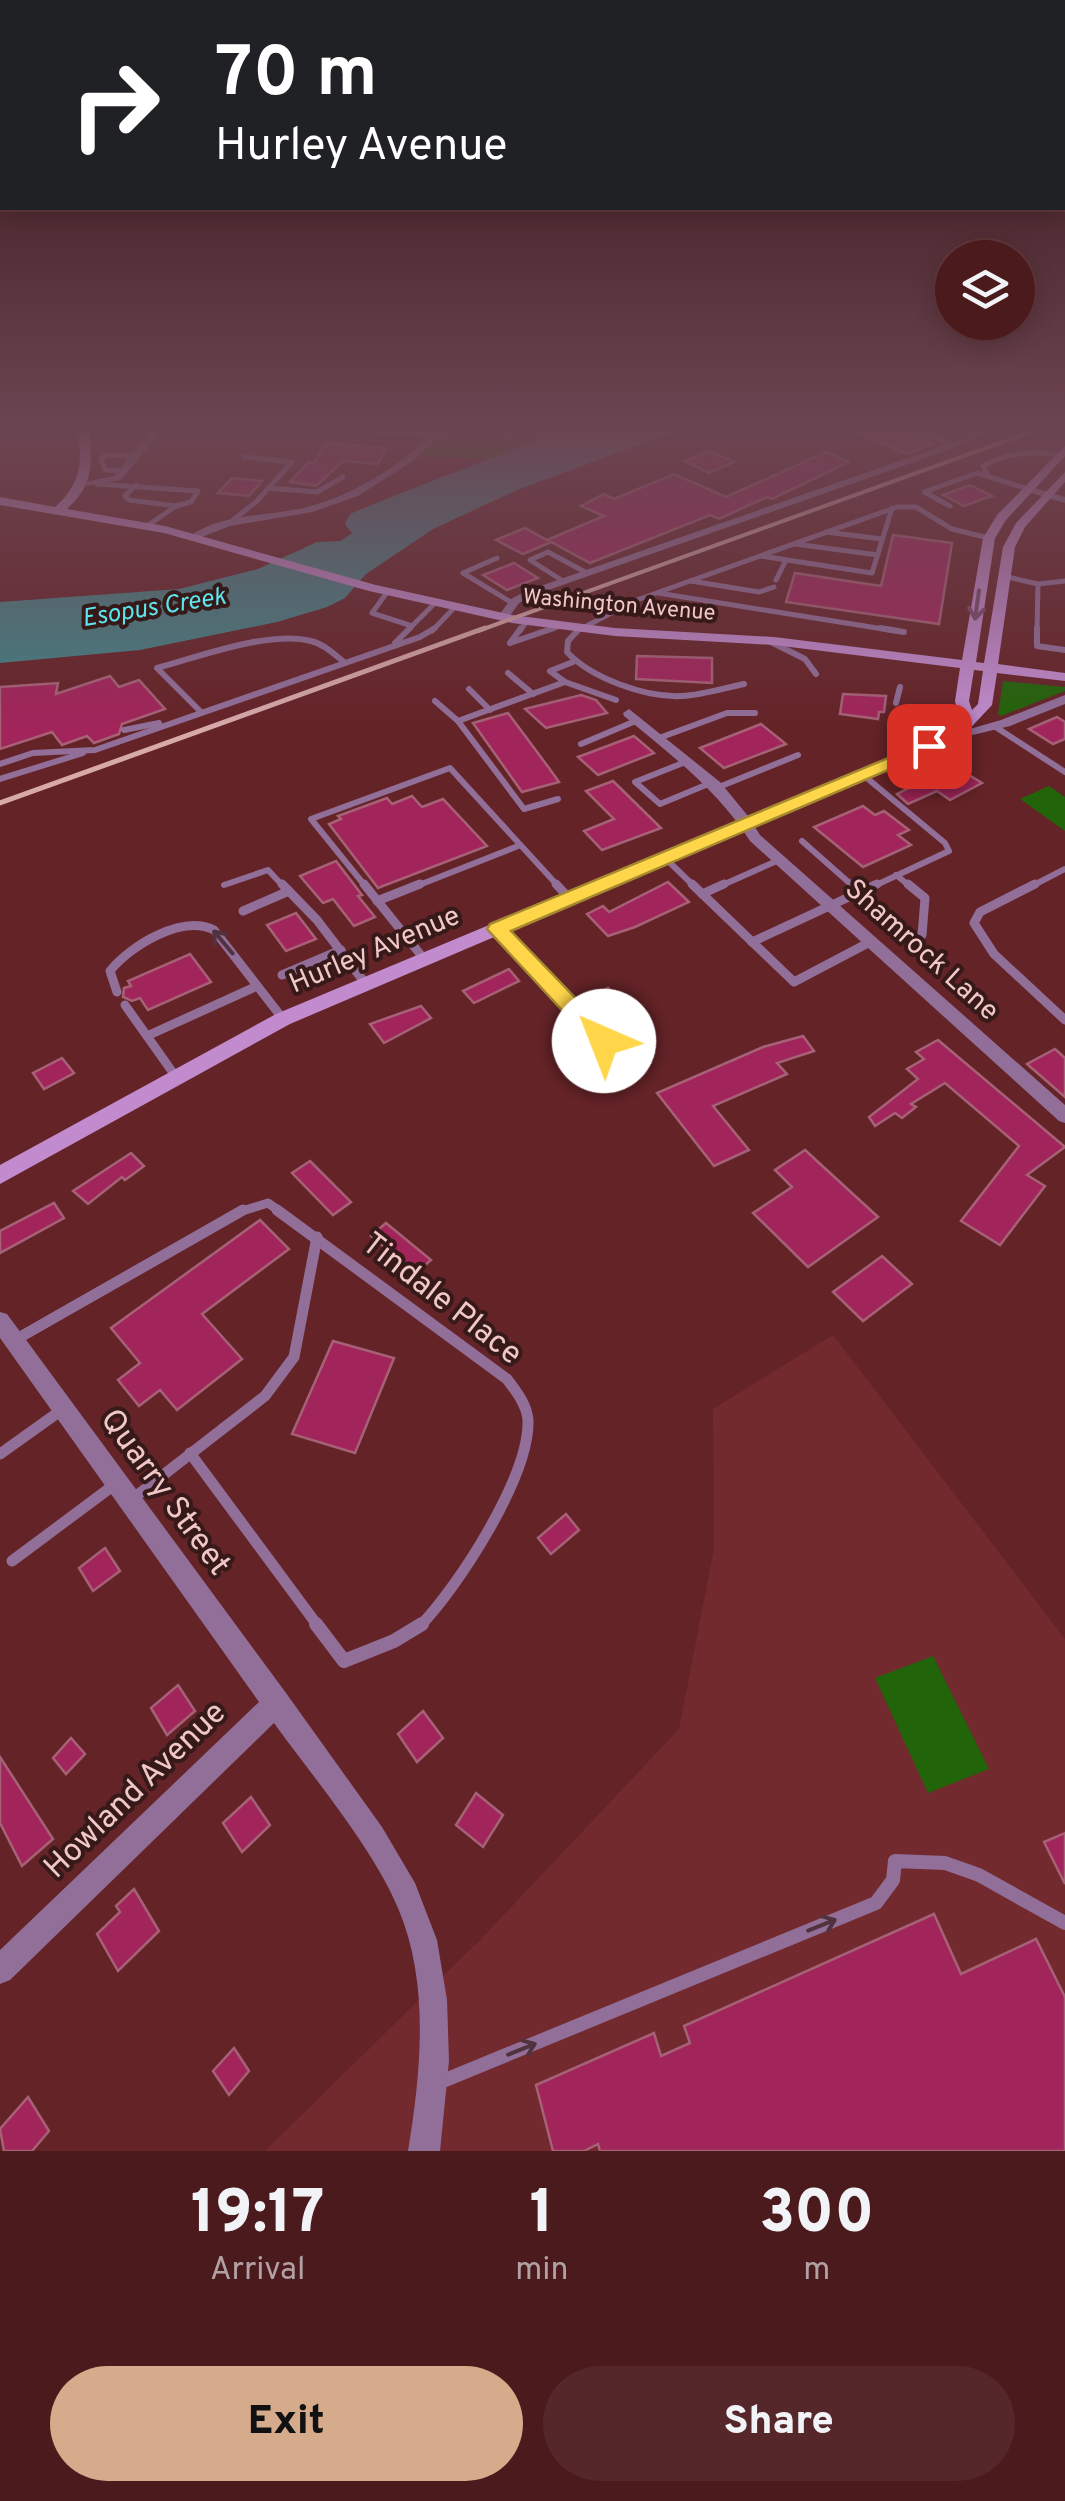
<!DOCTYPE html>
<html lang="en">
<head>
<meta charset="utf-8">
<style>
	body { margin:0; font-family:Overpass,sans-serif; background:#55272a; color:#f1f3f6; height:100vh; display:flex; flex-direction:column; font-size:38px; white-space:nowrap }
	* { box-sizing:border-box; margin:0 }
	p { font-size:32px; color:#b2a1a4 }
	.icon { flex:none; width:55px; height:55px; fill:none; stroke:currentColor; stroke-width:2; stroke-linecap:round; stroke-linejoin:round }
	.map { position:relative; height:2151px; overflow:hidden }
	.details { display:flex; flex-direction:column; background:#4b1a1d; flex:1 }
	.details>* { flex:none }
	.banner { position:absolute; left:0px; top:0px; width:1065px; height:210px; box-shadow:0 5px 25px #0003,0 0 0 2px #62383b; background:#202124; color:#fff; overflow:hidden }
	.tools { position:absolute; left:935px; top:240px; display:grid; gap:20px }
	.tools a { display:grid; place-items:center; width:100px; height:100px; border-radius:50%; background:#4b1a1d; box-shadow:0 5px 25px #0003,0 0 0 2px #62383b; font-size:50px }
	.pin { position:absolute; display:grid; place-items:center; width:85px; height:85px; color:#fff; margin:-42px; border-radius:20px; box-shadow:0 5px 15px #0006 }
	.me { position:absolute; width:110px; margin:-55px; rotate:316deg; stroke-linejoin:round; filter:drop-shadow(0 0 8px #0008) }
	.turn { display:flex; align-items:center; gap:35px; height:210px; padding:0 50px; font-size:45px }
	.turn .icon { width:130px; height:130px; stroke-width:2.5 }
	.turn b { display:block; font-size:70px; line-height:85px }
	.eta { display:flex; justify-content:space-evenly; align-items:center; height:170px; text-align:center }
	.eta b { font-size:60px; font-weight:800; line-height:70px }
	.button { display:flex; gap:20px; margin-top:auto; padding:20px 50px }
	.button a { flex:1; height:115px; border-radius:60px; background:#d6ab8b; color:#111; font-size:40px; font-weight:800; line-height:115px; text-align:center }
	.button a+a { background:#55272a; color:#f1f3f6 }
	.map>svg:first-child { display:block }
</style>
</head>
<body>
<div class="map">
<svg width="1065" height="2151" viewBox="0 0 1065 2151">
	<rect width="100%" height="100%" fill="#642327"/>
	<path fill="#732a2f" d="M833 1335 1065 1639V2151H265L482 1938 679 1729 714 1549 713 1409Z"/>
	<g fill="#216409">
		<path d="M448 428H615L534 461 418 456Z"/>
		<path d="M1003 681 1065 687V691L1001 716 998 714Z"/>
		<path d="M1049 786 1065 797V831L1020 799Z"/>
		<path d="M933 1656 989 1769 928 1793 875 1678Z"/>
	</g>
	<path fill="#428285" d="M572 428H684L517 490 433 529 366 574 345 598 327 607 277 622 140 650 0 663V602L179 589 258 569 317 542 341 541 352 533 345 524 350 514C423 483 498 456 572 428Z"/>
	<g fill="#a1255a" stroke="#a66177" stroke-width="2.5">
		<path d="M848 428H892L933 444 907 454Z"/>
		<path d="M325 443 387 448 378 464 343 461 316 486 290 482 309 462 314 463Z"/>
		<path d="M709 451 734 462 709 473 684 461Z"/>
		<path d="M826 452 849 462 772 499 767 497 719 519 710 515 590 563 551 542 523 554 496 540 525 528 547 540 604 516 581 506 604 494 614 499 674 474 726 497Z"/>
		<path d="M232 478 262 481 249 496 218 493Z"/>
		<path d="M970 485 992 496 964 506 943 495Z"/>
		<path d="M893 535 952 543 939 624 786 602 795 573 881 586Z"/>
		<path d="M514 563 538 578 507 590 483 575Z"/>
		<path d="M637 656 712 658V683L636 679Z"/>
		<path d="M110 676 119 687 139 680 165 709 122 724 119 734 94 743 87 736 62 745 52 732 0 749V687L58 683 56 694Z"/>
		<path d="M843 694 886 696 884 712H879L878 719 840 714Z"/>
		<path d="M581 695 596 700 607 713 546 728 525 709Z"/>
		<path d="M508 713 549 768 559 782 522 792 473 723Z"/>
		<path d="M1057 717 1065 722V739L1053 744 1029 729Z"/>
		<path d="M761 724 786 744 724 768 700 748Z"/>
		<path d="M634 736 654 753 598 775 578 757Z"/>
		<path d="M959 769 982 783 950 800 937 791 908 804 897 794 935 775Z"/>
		<path d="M613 781 661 828 602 850 584 831 614 819 586 791Z"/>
		<path d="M412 796 422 807 443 799 487 846 378 888 329 824 341 819 338 816 387 798 392 804Z"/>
		<path d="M863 806 875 815 884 811 909 830 898 835 911 845 863 867 814 827Z"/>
		<path d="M336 861 362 895 358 896 375 917 354 926 333 899 323 903 300 876Z"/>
		<path d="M668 882 689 902 635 927 608 936 587 914 603 906 609 912Z"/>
		<path d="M296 913 316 939 286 951 267 925Z"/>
		<path d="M190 954 211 982 148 1010 140 998 132 1001 123 997 124 988 131 986 128 981Z"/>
		<path d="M509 969 519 981 474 1003 463 991Z"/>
		<path d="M608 988 649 1029 619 1045 579 1003Z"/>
		<path d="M421 1006 431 1018 384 1043 370 1024Z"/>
		<path d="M803 1036 814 1051 777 1063 787 1074 713 1106 749 1150 714 1166 657 1093 763 1047Z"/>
		<path d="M938 1040 1065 1147 1027 1175 1045 1186 1000 1245 961 1221 1019 1146 945 1083 911 1104 916 1107 902 1118 895 1113 875 1126 869 1117 918 1079 907 1069 924 1059 916 1052Z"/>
		<path d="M1055 1049 1065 1058V1097L1027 1064Z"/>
		<path d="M62 1058 74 1073 44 1089 33 1073Z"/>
		<path d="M805 1150 878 1217 808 1267 753 1213 792 1187 775 1170Z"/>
		<path d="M131 1153 144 1166 125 1180 122 1177 88 1204 73 1191Z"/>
		<path d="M310 1161 351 1202 333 1215 292 1173Z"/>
		<path d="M54 1203 64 1218 0 1253V1231Z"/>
		<path d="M260 1220 289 1249 202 1314 242 1359 177 1410 160 1390 139 1406 118 1380 140 1363 111 1328Z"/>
		<path d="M386 1223 431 1260 416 1273 371 1236Z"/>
		<path d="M882 1256 912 1284 863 1321 833 1292Z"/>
		<path d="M333 1341 394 1358 355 1453 292 1434Z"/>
		<path d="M566 1514 579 1530 551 1554 538 1538Z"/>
		<path d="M105 1548 120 1571 93 1591 79 1568Z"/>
		<path d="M178 1685 195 1711 167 1735 151 1708Z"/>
		<path d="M423 1711 443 1738 417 1762 398 1734Z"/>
		<path d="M71 1738 85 1754 66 1774 53 1758Z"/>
		<path d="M0 1757 53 1839 22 1866 0 1823Z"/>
		<path d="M476 1793 503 1815 483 1847 456 1825Z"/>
		<path d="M251 1797 270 1825 242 1852 223 1823Z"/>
		<path d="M1065 1833V1884L1044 1842Z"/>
		<path d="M134 1889 159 1931 118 1971 97 1934 120 1912 116 1906Z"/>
		<path d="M934 1914 961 1974 1036 1939 1065 1997V2151H600L598 2144 584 2151H553L536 2085 654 2033 661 2056 690 2043 684 2026Z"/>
		<path d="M234 2048 249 2071 229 2095 213 2071Z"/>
		<path d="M28 2097 49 2131 32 2151H4L0 2129Z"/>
	</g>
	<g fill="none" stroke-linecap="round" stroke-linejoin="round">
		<g stroke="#916f99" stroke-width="5">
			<path d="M905 428 954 445 991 428"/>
			<path d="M362 431 437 435"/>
			<path d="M124 471 105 470 101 459 105 455 136 456"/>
			<path d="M988 476 983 466C1007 453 1033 450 1059 455"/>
			<path d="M97 484 198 491 191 502 176 506 147 526"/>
			<path d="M136 485 125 496 129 500 176 506"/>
			<path d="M268 488 317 492 343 477"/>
			<path d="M950 506 924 492 977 473 1028 489"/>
			<path d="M234 519 256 502 292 462 244 457"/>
			<path d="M826 532 882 539"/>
			<path d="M795 544 878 555"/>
			<path d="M761 556 872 573 892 508"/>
			<path d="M497 558 463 573 514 604"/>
			<path d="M1003 576 1038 584 1037 631"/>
			<path d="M776 580 786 560"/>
			<path d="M563 581 530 560 548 552 587 573"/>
			<path d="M691 581 759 592 774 587"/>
			<path d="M1038 584 1065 581"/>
			<path d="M388 591 372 613 412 626"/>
			<path d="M658 593 896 631"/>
			<path d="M407 631 435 603"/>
			<path d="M432 631 454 608"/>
			<path d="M520 631 527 621"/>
			<path d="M546 631 560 626"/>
			<path d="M577 631 634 601 897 507H916L952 529 989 538"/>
		</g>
		<g stroke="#916f99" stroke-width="6">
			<path d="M580 628 568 641 567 652C591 678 646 698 682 696 703 695 724 688 744 684"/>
			<path d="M880 628 904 632"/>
			<path d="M1037 628V646L1065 650"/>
			<path d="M771 642 805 659 816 674"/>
			<path d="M395 643 410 628"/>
			<path d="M510 643 554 628"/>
			<path d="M510 643 521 628"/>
			<path d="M508 673 533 694"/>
			<path d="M565 682 616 700"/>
			<path d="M469 689 490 710"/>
			<path d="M435 701 458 721"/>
			<path d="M896 703 900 687"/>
			<path d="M201 712 157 668C198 657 270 630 311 641 324 644 334 654 344 662"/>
			<path d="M994 726 1065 772"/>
			<path d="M124 730 159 723"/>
			<path d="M890 731 894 714"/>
			<path d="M659 738 727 713H755"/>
			<path d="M581 744 638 720"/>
			<path d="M688 761 635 782 660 804 713 782"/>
			<path d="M0 764 33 753 95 750 420 637 435 628"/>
			<path d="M862 774 945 843 949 851 872 887"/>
			<path d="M0 779 83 753"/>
			<path d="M719 787 798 755"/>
			<path d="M558 799 524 809 458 721 565 682 550 671 573 662"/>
			<path d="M802 841 854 887"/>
			<path d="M665 858 695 887"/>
			<path d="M896 875 911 887"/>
			<path d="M224 885 268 870 284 887"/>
			<path d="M366 887 311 819 450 768 559 887"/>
			<path d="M414 887 518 846"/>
			<path d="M718 887 779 860"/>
			<path d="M1030 887 1065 869"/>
		</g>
		<g stroke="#916f99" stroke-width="9">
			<path d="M282 884 317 920 365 983"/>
			<path d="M364 884 424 959"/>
			<path d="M556 884 570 899"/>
			<path d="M692 884 794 982 870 942"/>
			<path d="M851 884 913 939 922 935 925 898 908 884"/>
			<path d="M1035 884 980 912 974 923 994 954 1065 1020"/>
			<path d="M702 894 724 884"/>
			<path d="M377 901 420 884"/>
			<path d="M243 911 289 891"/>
			<path d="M497 929 628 1066"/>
			<path d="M752 942 877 884"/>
			<path d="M282 975 341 950"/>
			<path d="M117 992 110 971C130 946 182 914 214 930L283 1019"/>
			<path d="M125 1005 176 1077"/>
			<path d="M147 1036 257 986"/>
			<path d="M239 1212 268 1203 281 1212"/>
		</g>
		<g stroke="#916f99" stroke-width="11">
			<path d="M277 1210 507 1379C516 1391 527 1405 528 1420 530 1476 458 1587 420 1626"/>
			<path d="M15 1340 243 1210"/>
			<path d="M190 1453 318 1626"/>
			<path d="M0 1454 63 1409"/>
			<path d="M131 1500 265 1396 294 1357 317 1237"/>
			<path d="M12 1561 114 1485"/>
		</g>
		<g stroke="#916f99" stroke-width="14">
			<path d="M316 1624 344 1661 394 1641 422 1624"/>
			<path d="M438 2083 876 1903 893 1880 895 1861 945 1863 979 1875 1065 1923"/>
		</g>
		<g fill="#916f99" fill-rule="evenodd">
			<path d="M154 428H164L121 480 80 487V483L114 476Z"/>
			<path d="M439 428H449L414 460 358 496 312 512 230 526 194 540 189 537C221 512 269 517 307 507 358 494 401 464 439 428Z"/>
			<path d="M954 442 959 445 957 447 534 595 519 603 507 620 497 618 511 599 526 591Z"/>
			<path d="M1028 486 1065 497V503L1024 491 1023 489Z"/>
			<path d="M1065 695V704L1010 726 956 739 949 735 1001 720Z"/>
			<path d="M629 709 720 782 748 816 760 835 1065 1105V1123L1059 1121 750 841C717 789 671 755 624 716L623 713Z"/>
			<path d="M0 1312 7 1314 286 1693 382 1827 415 1883 437 1940 447 2000 449 2061 440 2151H408C421 2072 430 1983 398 1908 373 1848 313 1777 274 1723L10 1980 0 1984V1950L259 1702 0 1338Z"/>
		</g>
		<path fill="#c18bce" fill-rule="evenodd" d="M78 428H88C93 462 94 485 67 509L165 526 376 585 512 615 615 628 774 637 962 660 983 538 997 515 1065 446V456L1006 520 995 538 976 662 984 663 1003 547 1016 523 1065 472V482L1025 527 1015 547 998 664 1065 673V681L997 673 992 705 961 738 290 1024 0 1184V1165L276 1014 951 732 960 722 955 701 960 668 774 645 615 636 512 623 369 591 164 533 0 505V497L55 507C82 483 82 462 78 428ZM974 670 983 671 978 704 972 710 969 701Z"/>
		<path stroke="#d7a9a9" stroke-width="4" d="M478 631 1041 428"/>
		<path stroke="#d7a9a9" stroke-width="5" d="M0 803 485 628"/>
	</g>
	<defs><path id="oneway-shaft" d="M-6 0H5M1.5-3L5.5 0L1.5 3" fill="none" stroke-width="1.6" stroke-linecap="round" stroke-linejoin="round" transform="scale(2.5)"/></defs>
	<use stroke="#754c6a" href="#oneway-shaft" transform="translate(977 605) rotate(98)"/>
	<g stroke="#51333f">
		<use href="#oneway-shaft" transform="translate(223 942) rotate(-130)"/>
		<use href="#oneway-shaft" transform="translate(822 1925) rotate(-22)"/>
		<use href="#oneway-shaft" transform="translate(522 2049) rotate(-22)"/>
	</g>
	<linearGradient id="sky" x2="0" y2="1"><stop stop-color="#371315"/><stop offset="0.59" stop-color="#6c4552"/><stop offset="1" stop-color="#6c4552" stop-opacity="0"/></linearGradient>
	<rect width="1065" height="729" fill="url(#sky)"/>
	<path fill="#ffd54a" stroke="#a68a30" stroke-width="2.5" d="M929 741 935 742V750L511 931 611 1035 615 1041 611 1047H596L487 929 490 924Z"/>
	<g text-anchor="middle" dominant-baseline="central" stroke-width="8" stroke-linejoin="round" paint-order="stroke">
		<g font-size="22" fill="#f1c8c7" stroke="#361919">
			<text transform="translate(619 606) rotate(5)">Washington Avenue</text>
		</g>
		<g font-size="25" font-style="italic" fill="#5ee5eb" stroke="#361919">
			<text transform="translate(154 609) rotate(-9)">Esopus Creek</text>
		</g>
		<g font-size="28" fill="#f1c8c7" stroke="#361919">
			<text transform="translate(375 951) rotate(-23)">Hurley Avenue</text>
			<text transform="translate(921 951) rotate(42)">Shamrock Lane</text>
		</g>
		<g font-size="32" fill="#f1c8c7" stroke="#361919">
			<text transform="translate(441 1300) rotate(38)">Tindale Place</text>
			<text transform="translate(164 1493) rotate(54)">Quarry Street</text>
			<text transform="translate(136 1791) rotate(-44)">Howland Avenue</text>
		</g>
	</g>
</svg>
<div class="tools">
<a><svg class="icon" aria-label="layers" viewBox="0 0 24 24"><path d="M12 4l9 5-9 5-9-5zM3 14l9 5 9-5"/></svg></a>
</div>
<div class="pin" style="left:929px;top:746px;background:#d93025"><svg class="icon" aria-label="arrive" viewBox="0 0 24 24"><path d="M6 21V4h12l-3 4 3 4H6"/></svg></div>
<svg class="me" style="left:604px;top:1041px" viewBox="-20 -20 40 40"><circle r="19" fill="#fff"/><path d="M0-13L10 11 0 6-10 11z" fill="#ffd54a"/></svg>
<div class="banner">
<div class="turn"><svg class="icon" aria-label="right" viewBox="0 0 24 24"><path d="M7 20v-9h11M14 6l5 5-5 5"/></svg><div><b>70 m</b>Hurley Avenue</div></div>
</div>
</div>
<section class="details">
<div class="eta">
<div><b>19:17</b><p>Arrival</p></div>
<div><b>1</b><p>min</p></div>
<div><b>300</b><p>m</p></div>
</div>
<div class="button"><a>Exit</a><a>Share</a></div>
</section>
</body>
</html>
